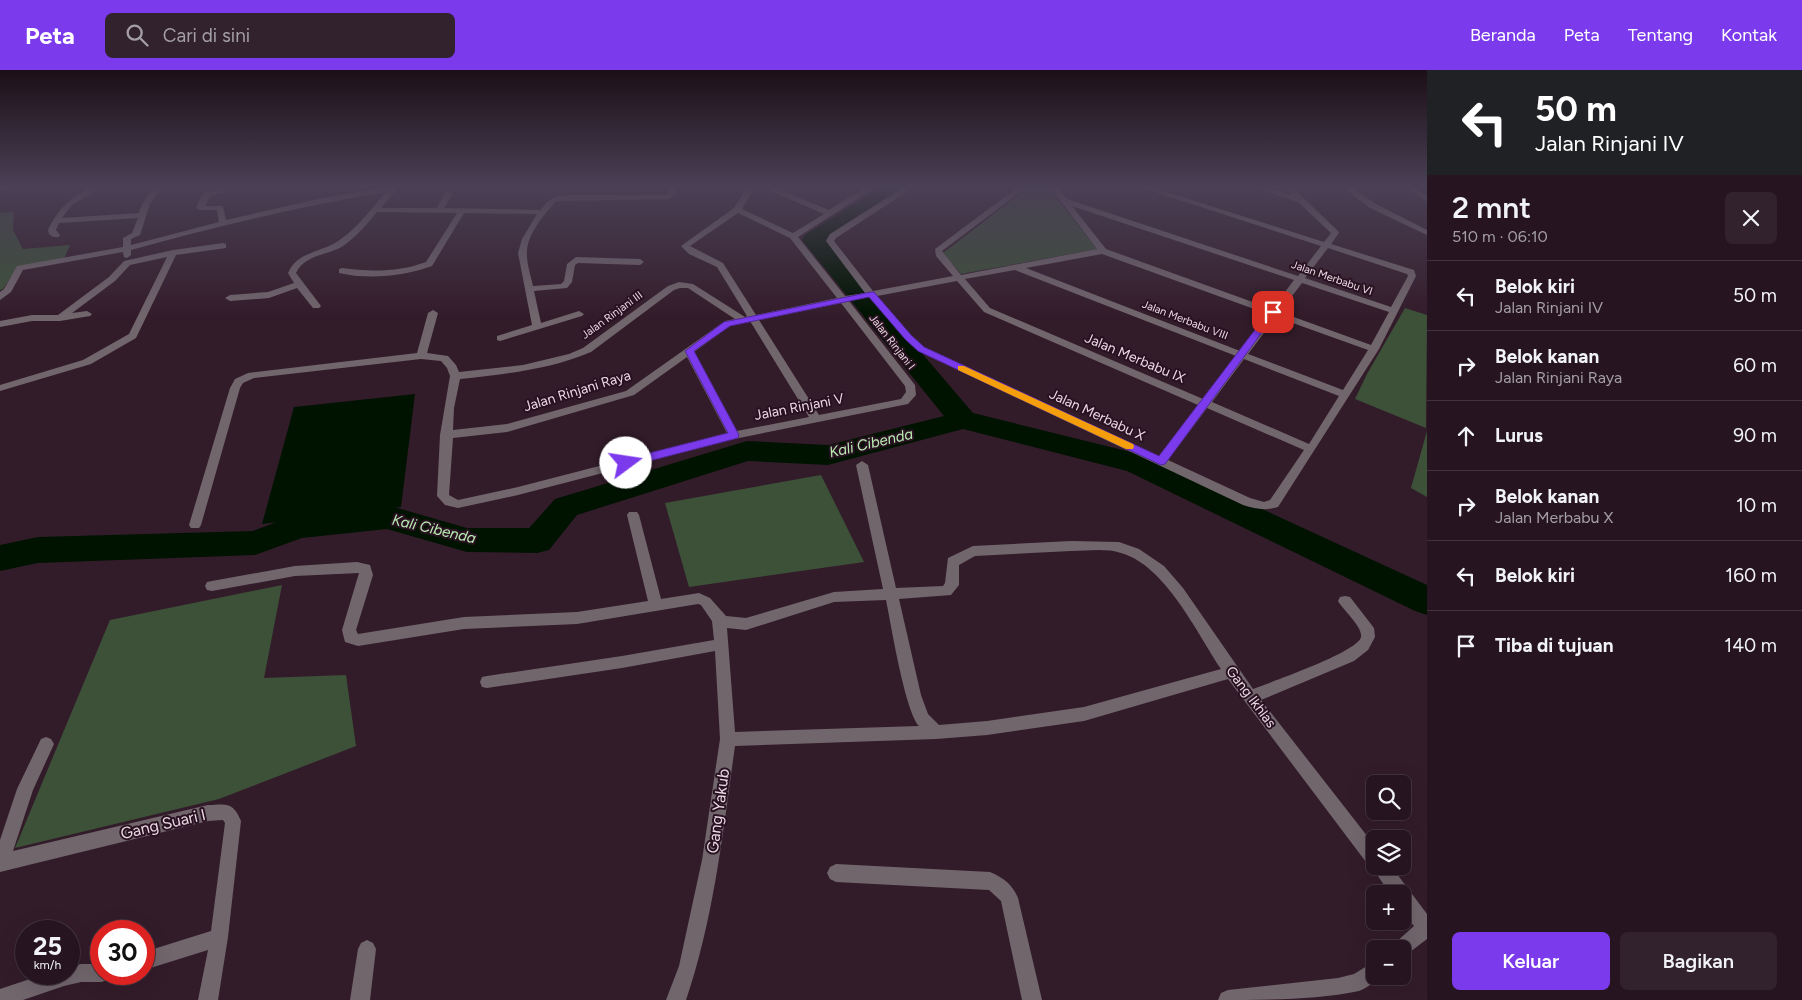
<!DOCTYPE html>
<html lang="id">
<head>
<meta charset="utf-8">
<style>
	body { margin:0; font-family:Figtree,sans-serif; background:#32222d; color:#f1f3f6; height:100vh; display:flex; flex-direction:column; font-size:19px; white-space:nowrap }
	* { box-sizing:border-box; margin:0 }
	p { font-size:16px; color:#a49fa5 }
	.icon { flex:none; width:28px; height:28px; fill:none; stroke:currentColor; stroke-width:2; stroke-linecap:round; stroke-linejoin:round }
	.map { position:relative; flex:1; overflow:hidden }
	.panel { display:flex; flex-direction:column; background:#261520; width:375px }
	.panel>* { flex:none }
	.hud { background:#202124; color:#fff; overflow:hidden }
	.controls { position:absolute; left:1366px; top:705px; display:grid; gap:10px }
	.controls a { display:grid; place-items:center; width:45px; height:45px; border-radius:8px; background:#261520; box-shadow:0 5px 20px #0002,0 0 0 1px #42343e; font-size:25px }
	.speed { position:absolute; left:15px; top:850px; display:flex; gap:10px; font-size:25px; font-weight:700; text-align:center }
	.speed>* { display:grid; place-content:center; width:65px; height:65px; border-radius:50%; background:#261520; box-shadow:0 5px 20px #0002,0 0 0 1px #42343e; line-height:1 }
	.speed small { font-size:12px; font-weight:400 }
	.speed .limit { border:8px solid #d22; background:#fff; color:#111 }
	.pin { position:absolute; display:grid; place-items:center; width:42px; height:42px; color:#fff; margin:-21px; border-radius:10px; box-shadow:0 2px 8px #0006 }
	.me { position:absolute; width:55px; margin:-28px; rotate:76deg; stroke-linejoin:round; filter:drop-shadow(0 0 4px #0008) }
	.turn { display:flex; align-items:center; gap:18px; height:105px; padding:0 25px; font-size:22px }
	.turn .icon { width:65px; height:65px; stroke-width:2.5 }
	.turn b { display:block; font-size:35px; line-height:42px }
	.round { display:grid; place-items:center; flex:none; width:52px; height:52px; border-radius:8px; background:#32222d }
	.head { display:flex; align-items:center; justify-content:space-between; height:85px; padding:0 25px }
	h1 { font-size:30px; font-weight:600; line-height:38px }
	.cta { display:flex; gap:10px; margin-top:auto; padding:10px 25px }
	.cta a { flex:1; height:58px; border-radius:8px; background:#7c3aed; color:#fff; font-size:20px; font-weight:600; line-height:58px; text-align:center }
	.cta a+a { background:#32222d; color:#f1f3f6 }
	ul { padding:0; list-style:none }
	li { display:flex; align-items:center; gap:15px; height:70px; padding:0 25px; border-top:1px solid #42343e }
	li div { flex:1 }
	li b { display:block; font-size:19px }
	li em { font-style:normal }
	header { display:flex; align-items:center; gap:30px; box-sizing:border-box; height:70px; padding:0 25px; background:#7c3aed; color:#fff }
	header strong { font-size:24px }
	nav { display:flex; gap:28px; margin-inline-start:auto; font-size:18px }
	.search { width:350px; height:45px; background:#32222d; display:flex; align-items:center; gap:12px; box-sizing:border-box; padding:0 18px; border-radius:8px; color:#a49fa5; font-size:19px }
	main { display:flex; flex:1; min-height:0 }
	.map>svg:first-child { display:block }
</style>
</head>
<body>
<header>
<strong>Peta</strong>
<div class="search"><svg class="icon" aria-label="search" viewBox="0 0 24 24"><circle cx="10" cy="10" r="6"/><path d="M15 15l6 6"/></svg>Cari di sini</div>
<nav><a>Beranda</a><a>Peta</a><a>Tentang</a><a>Kontak</a></nav>
</header>
<main>
<div class="map">
<svg width="1427" height="930" viewBox="0 0 1427 930">
	<rect width="100%" height="100%" fill="#331c2a"/>
	<g fill="#3c5138">
		<path d="M1029 117H1048L1097 179 961 204 943 183Z"/>
		<path d="M14 142 13 160 23 179 70 175 63 191 17 198 3 219 0 220V143Z"/>
		<path d="M1405 238 1427 245 1426 358 1355 329 1367 304Z"/>
		<path d="M1427 361V427L1411 418Z"/>
		<path d="M821 405 864 492 689 517 665 433Z"/>
		<path d="M282 515 264 608 346 605 356 676 219 729 15 778 110 550Z"/>
	</g>
	<path fill="#001300" d="M415 324 401 437 262 454 294 337Z"/>
	<g fill="none" stroke-linecap="round" stroke-linejoin="round">
		<path fill="#001300" fill-rule="evenodd" d="M882 117H906L903 121 826 171 973 343 1147 386 1427 515V545L1415 541 1127 401 963 359 828 395 748 391 577 445 549 480 537 483 467 482 387 459 302 468 255 485 38 493 0 501V475L38 467 253 461 298 444 387 435 467 458H529L555 429 747 371 828 375 944 346 802 170 805 165Z"/>
		<g fill="#72666d" fill-rule="evenodd">
			<path d="M0 117H20L0 121Z"/>
			<path d="M91 117H101L72 135 62 148 139 143 142 134 154 117H162L150 134 140 165 131 169V175L219 152 217 140H200L196 138 204 122 217 121V117H225L224 123 210 126 205 136H223L226 150 318 129 385 117 398 118 381 138H437L446 121H449L453 123 444 138 541 140C549 129 552 127 565 125H666L668 123V117H676V124L668 129 556 131C544 145 528 163 527 181 526 192 531 206 533 216L561 214 564 211 567 194 576 187 640 189 644 192 640 195 578 193 575 195 572 212 567 218 534 221 541 253 579 241 584 244 582 246 500 271 497 270V266L532 255 518 183 522 169 537 144 464 143 432 196C404 206 369 210 339 203V199L342 198C370 202 399 202 426 192L457 143 377 142C367 154 356 167 343 176 327 186 305 184 296 203L321 236 319 238H313L297 218 269 228 230 231 225 228 230 225 268 222 294 213 288 203C298 180 323 183 341 169 359 156 372 138 386 122 300 136 216 157 131 180V185L127 188 124 187 123 182 23 200 11 222 0 230V222L4 219 17 196 123 177V168L132 163 138 148 59 153 56 160 60 165 59 167H53L49 164 48 160C58 139 70 128 91 117Z"/>
			<path d="M747 117H755L742 139 793 163 824 144 762 117H773L829 140 866 117H876L798 167 845 226 865 223 826 171 830 164 904 117H914L836 168 834 171 873 221 953 206 936 186 935 179 1018 117H1027L942 181 961 205 1097 179 1050 117H1058L1067 129 1298 206 1321 176 1139 117H1151L1324 172 1331 163 1298 132 1253 117H1266L1291 125 1283 117H1292L1338 161 1339 163 1331 174 1414 200 1416 206 1379 279 1278 437C1265 441 1256 439 1243 435L918 281 905 269 869 227 849 231 915 315 916 325 908 334 734 369 518 425 458 438 445 435 437 426 440 365 450 306 447 298 441 291 421 289 254 308 243 313 240 318 201 455 199 458H191L189 455 230 318 235 309 248 303 417 283 428 243 433 240 438 243 427 283 448 286 456 295 459 302 523 295 569 284 583 278 668 216 679 212 693 214 745 247 747 246 717 197 689 184 681 176 734 138ZM1072 136 1294 210 1272 239 1106 179ZM738 143 790 168 837 228 756 245 723 193 690 176ZM1328 178 1407 204 1408 206 1391 237 1305 208ZM1102 184 1268 244 1240 281 1026 198ZM1015 200 1236 286 1203 329 990 238 965 209ZM957 211 984 242 1198 335 1159 386 924 277 911 265 877 226ZM1302 213 1389 242 1371 275 1280 242ZM680 218H688L735 249 725 251 626 321 507 354 453 360 454 338 460 309C504 304 549 300 591 282L674 220ZM841 233 905 316 906 322 901 329 819 345 759 250ZM1276 247 1368 280 1343 320 1248 284ZM750 251 809 347 737 361 694 282 731 255ZM687 287 727 363 518 417 458 430 449 425 453 368 507 362 634 325ZM1244 289 1339 326 1309 374 1212 332ZM1207 338 1304 380 1270 430 1264 432 1250 428 1168 390Z"/>
			<path d="M1342 117H1351L1376 134 1427 160V165L1370 138Z"/>
			<path d="M1405 117H1414L1427 126V131Z"/>
			<path d="M223 173 226 174V178L176 185 136 268 91 294 0 321V315L83 290 129 264 167 187 130 195 115 211 72 243 87 241 92 244 90 246 60 251H32L0 257V251L32 245H58L109 207 124 191 173 180Z"/>
			<path d="M862 391 868 395 896 518 943 516 945 513 948 488 973 476 1071 471 1119 472 1139 479 1164 496 1183 518 1253 619C1271 612 1358 582 1361 567 1363 557 1343 540 1338 531L1340 527 1345 526 1350 527 1374 558 1375 567 1368 580 1354 591 1261 630 1375 776V796H1391L1427 844V869L1402 888V879H1392L1395 873 1414 856 1402 841V824H1390L1372 797 1369 796 1228 609 1084 651 987 665 936 669 735 676C723 761 714 848 686 930H666L679 896 702 790 720 669 715 581 622 598 487 618 482 617 480 612 482 607 487 606 622 586 714 570 712 551 701 535 698 534 577 554 464 559 358 576 345 572 342 560 359 503 295 506 212 521 207 520 205 516 207 512 212 511 295 496 357 492 370 495 373 505 356 560 358 564 464 547 577 542 648 531 627 445 629 442H637L639 445 661 529 699 523 710 528 726 546 746 548 834 522 883 519 856 395ZM1071 481C1087 481 1106 478 1121 483 1165 495 1197 563 1221 599L1084 637 987 651 939 655 928 644 921 625 899 529 951 525 959 515V495L975 486ZM886 530C891 554 905 641 919 656L735 662 727 558 746 560 834 532Z"/>
			<path d="M46 667 51 669 54 674 33 720 13 781 208 735C227 734 233 732 241 751L228 867 218 930H198L208 880 144 900V882L211 861 225 753 223 750 208 751 0 802V770L17 719 41 669Z"/>
			<path d="M836 794 990 802C1004 808 1012 814 1018 828L1042 930H1022L1001 831 989 820 836 812 830 809 827 803 830 797Z"/>
			<path d="M367 870 373 873 376 879 370 930H350L358 879 361 873Z"/>
			<path d="M1375 891V906L1382 907C1374 912 1367 918 1359 921 1315 930 1264 930 1218 930L1221 923 1228 920 1338 908 1354 904Z"/>
			<path d="M81 894H101V904H110L108 910 101 912H81L64 916 23 930H0V919L45 904H69V897Z"/>
		</g>
	</g>
	<linearGradient id="sky" x2="0" y2="1"><stop stop-color="#1c0f17"/><stop offset="0.47" stop-color="#4a4055"/><stop offset="1" stop-color="#4a4055" stop-opacity="0"/></linearGradient>
	<rect width="1427" height="247" fill="url(#sky)"/>
	<path fill="#7c3aed" stroke="#51269a" d="M871 222H874L911 265 924 277 1159 386 1270 240 1277 242 1165 394 1161 395 918 281 905 269 869 227 730 256 694 281 739 365 738 368 626 397 622 396 621 393 622 390 728 363 685 281 724 252Z"/>
	<path fill="#f59e0b" d="M958 296H964L1133 374 1134 376 1133 379H1126L958 300Z"/>
	<g text-anchor="middle" dominant-baseline="central" stroke-width="4" stroke-linejoin="round" paint-order="stroke">
		<g font-size="11" fill="#ebdae4" stroke="#281221">
			<text transform="translate(1332 208) rotate(19)">Jalan Merbabu VI</text>
			<text transform="translate(612 245) rotate(-36)">Jalan Rinjani III</text>
			<text transform="translate(1185 250) rotate(21)">Jalan Merbabu VIII</text>
			<text transform="translate(892 272) rotate(52)">Jalan Rinjani I</text>
		</g>
		<g font-size="14" fill="#ebdae4" stroke="#281221">
			<text transform="translate(1135 288) rotate(23)">Jalan Merbabu IX</text>
			<text transform="translate(577 321) rotate(-17)">Jalan Rinjani Raya</text>
			<text transform="translate(799 337) rotate(-11)">Jalan Rinjani V</text>
			<text transform="translate(1097 345) rotate(25)">Jalan Merbabu X</text>
			<text transform="translate(1251 627) rotate(53)">Gang Ikhlas</text>
		</g>
		<g font-size="15" font-style="italic" fill="#bbedb3" stroke="#281221">
			<text transform="translate(871 373) rotate(-13)">Kali Cibenda</text>
			<text transform="translate(434 459) rotate(13)">Kali Cibenda</text>
		</g>
		<g font-size="16" fill="#ebdae4" stroke="#281221">
			<text transform="translate(718 741) rotate(-82)">Gang Yakub</text>
			<text transform="translate(163 754) rotate(-13)">Gang Suari I</text>
		</g>
	</g>
</svg>
<div class="controls">
<a><svg class="icon" aria-label="search" viewBox="0 0 24 24"><circle cx="10" cy="10" r="6"/><path d="M15 15l6 6"/></svg></a>
<a><svg class="icon" aria-label="layers" viewBox="0 0 24 24"><path d="M12 4l9 5-9 5-9-5zM3 14l9 5 9-5"/></svg></a>
<a>+</a>
<a>−</a>
</div>
<div class="speed"><div>25<small>km/h</small></div><div class="limit">30</div></div>
<div class="pin" style="left:1273px;top:242px;background:#d93025"><svg class="icon" aria-label="arrive" viewBox="0 0 24 24"><path d="M6 21V4h12l-3 4 3 4H6"/></svg></div>
<svg class="me" style="left:626px;top:393px" viewBox="-20 -20 40 40"><circle r="19" fill="#fff"/><path d="M0-13L10 11 0 6-10 11z" fill="#7c3aed"/></svg>
</div>
<section class="panel">
<div class="hud">
<div class="turn"><svg class="icon" aria-label="left" viewBox="0 0 24 24"><path d="M17 20v-9H6M10 6l-5 5 5 5"/></svg><div><b>50 m</b>Jalan Rinjani IV</div></div>
</div>
<div class="head"><div><h1>2 mnt</h1><p>510 m · 06:10</p></div><a class="round"><svg class="icon" aria-label="close" viewBox="0 0 24 24"><path d="M6 6l12 12M18 6L6 18"/></svg></a></div>
<ul>
<li><svg class="icon" aria-label="left" viewBox="0 0 24 24"><path d="M17 20v-9H6M10 6l-5 5 5 5"/></svg><div><b>Belok kiri</b><p>Jalan Rinjani IV</p></div><em>50 m</em></li>
<li><svg class="icon" aria-label="right" viewBox="0 0 24 24"><path d="M7 20v-9h11M14 6l5 5-5 5"/></svg><div><b>Belok kanan</b><p>Jalan Rinjani Raya</p></div><em>60 m</em></li>
<li><svg class="icon" aria-label="ahead" viewBox="0 0 24 24"><path d="M12 20V5M6 11l6-6 6 6"/></svg><div><b>Lurus</b></div><em>90 m</em></li>
<li><svg class="icon" aria-label="right" viewBox="0 0 24 24"><path d="M7 20v-9h11M14 6l5 5-5 5"/></svg><div><b>Belok kanan</b><p>Jalan Merbabu X</p></div><em>10 m</em></li>
<li><svg class="icon" aria-label="left" viewBox="0 0 24 24"><path d="M17 20v-9H6M10 6l-5 5 5 5"/></svg><div><b>Belok kiri</b></div><em>160 m</em></li>
<li><svg class="icon" aria-label="arrive" viewBox="0 0 24 24"><path d="M6 21V4h12l-3 4 3 4H6"/></svg><div><b>Tiba di tujuan</b></div><em>140 m</em></li>
</ul>
<div class="cta"><a>Keluar</a><a>Bagikan</a></div>
</section>
</main>
</body>
</html>
